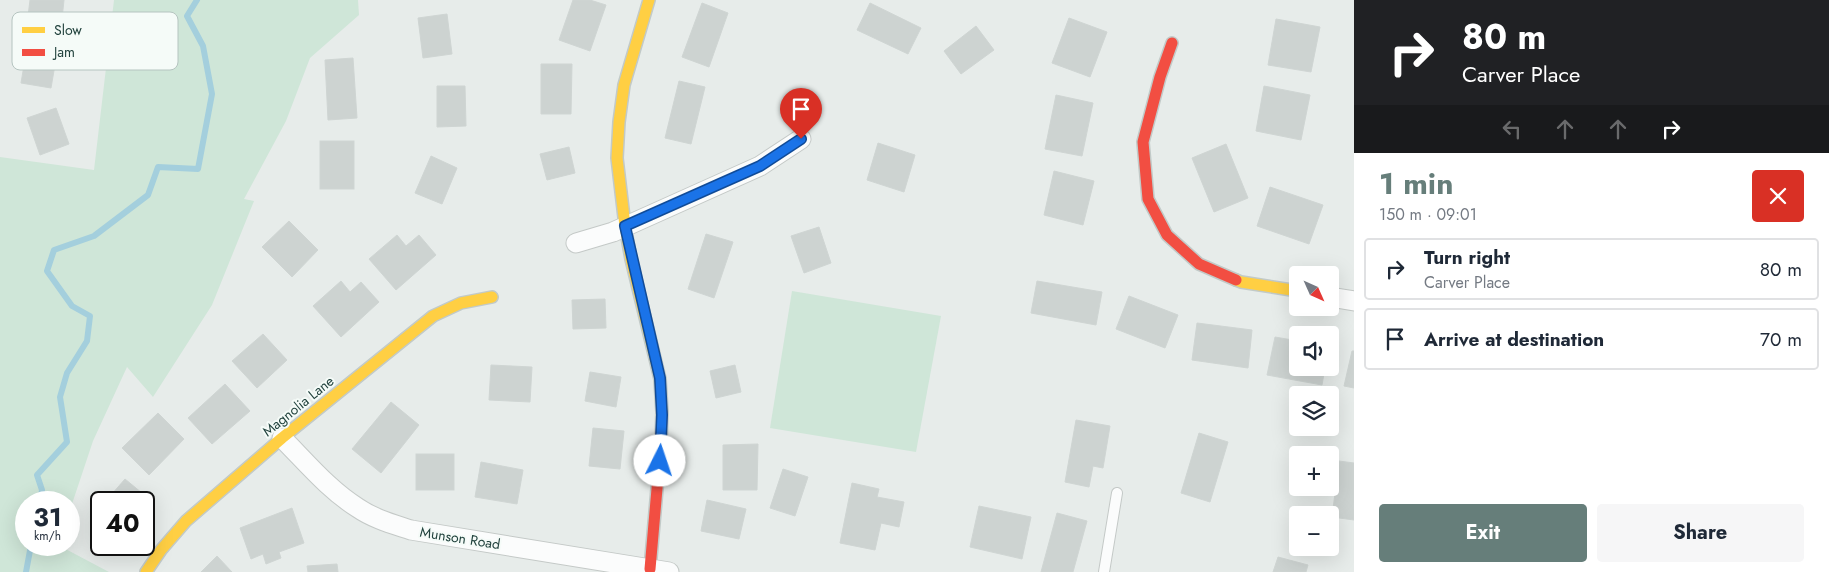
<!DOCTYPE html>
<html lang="en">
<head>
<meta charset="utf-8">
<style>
	body { margin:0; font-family:Jost,sans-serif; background:#f6f6f7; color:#1f2937; height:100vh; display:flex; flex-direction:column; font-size:19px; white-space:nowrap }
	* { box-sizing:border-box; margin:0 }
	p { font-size:16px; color:#747a83 }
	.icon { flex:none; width:28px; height:28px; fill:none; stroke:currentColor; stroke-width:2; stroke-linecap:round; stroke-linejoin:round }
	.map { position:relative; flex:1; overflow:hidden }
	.drawer { display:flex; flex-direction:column; background:#fff; width:475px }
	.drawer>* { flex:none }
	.hud { background:#202124; color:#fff; overflow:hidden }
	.needle { width:32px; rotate:135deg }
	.controls { position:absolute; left:1289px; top:266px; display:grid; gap:10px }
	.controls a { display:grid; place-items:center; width:50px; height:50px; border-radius:5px; background:#fff; box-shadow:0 5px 20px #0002; font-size:25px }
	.speed { position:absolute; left:15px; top:491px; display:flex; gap:10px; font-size:25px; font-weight:700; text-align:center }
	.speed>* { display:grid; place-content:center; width:65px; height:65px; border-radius:50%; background:#fff; box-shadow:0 5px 20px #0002; line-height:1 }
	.speed small { font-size:12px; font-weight:400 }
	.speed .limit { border:2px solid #111; border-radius:8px; background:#fff; color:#111 }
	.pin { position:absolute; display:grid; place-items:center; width:42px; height:42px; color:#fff; margin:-51px -21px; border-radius:50% 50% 50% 0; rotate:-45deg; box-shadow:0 0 5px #0007 }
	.pin .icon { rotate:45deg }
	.me { position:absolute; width:55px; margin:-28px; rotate:4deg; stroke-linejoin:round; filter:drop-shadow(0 0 4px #0008) }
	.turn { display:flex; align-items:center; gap:18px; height:105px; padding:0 25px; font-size:22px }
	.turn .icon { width:65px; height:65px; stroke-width:2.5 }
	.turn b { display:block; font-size:35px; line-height:42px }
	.lanes { display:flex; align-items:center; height:48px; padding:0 25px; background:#0003; justify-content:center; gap:25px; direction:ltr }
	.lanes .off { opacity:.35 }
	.round { display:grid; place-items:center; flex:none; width:52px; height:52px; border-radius:5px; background:#f6f6f7 }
	.overview { display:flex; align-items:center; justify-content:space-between; height:85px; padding:0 25px }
	h1 { font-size:30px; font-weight:700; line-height:38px; color:#667e7a }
	.primary-button { display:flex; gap:10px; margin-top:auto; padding:10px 25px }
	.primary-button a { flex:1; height:58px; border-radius:5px; background:#667e7a; color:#fff; font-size:20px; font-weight:700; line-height:58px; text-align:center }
	.primary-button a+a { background:#f6f6f7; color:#1f2937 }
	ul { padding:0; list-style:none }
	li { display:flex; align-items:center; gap:15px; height:62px; margin:0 10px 8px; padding:0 15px; border:2px solid #e0e1e3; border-radius:5px }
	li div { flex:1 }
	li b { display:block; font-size:19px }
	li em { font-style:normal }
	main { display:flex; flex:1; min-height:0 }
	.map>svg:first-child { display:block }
</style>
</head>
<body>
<main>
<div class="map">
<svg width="1354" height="572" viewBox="0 0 1354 572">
	<rect width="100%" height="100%" fill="#e7ecea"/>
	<g fill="#cfe6d8">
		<path d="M114 0H358L359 15 310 58 286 121 244 199 254 201 212 305 153 397 127 367 93 441 69 513V502H26V545H58L109 572H0V157L94 170Z"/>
		<path d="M792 291 941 316 916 452 770 428Z"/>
	</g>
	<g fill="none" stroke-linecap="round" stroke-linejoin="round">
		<g stroke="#a4cfdd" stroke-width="6">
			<path d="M40 502 42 490 37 475 67 442 60 397 67 373 87 341 90 316 72 306 47 271 54 250 94 236 148 195 158 167 198 169 212 94 203 46 187 16 197 0"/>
			<path d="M26 572 31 545"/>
		</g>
	</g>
	<g fill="#cdd3d1" stroke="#cfd5d3">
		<path d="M30 0H64L62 19 28 16Z"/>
		<path d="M573 0H590L606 5 590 51 559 40Z"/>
		<path d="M702 3 728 13 709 67 682 57Z"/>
		<path d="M870 3 921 28 908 54 857 30Z"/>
		<path d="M447 14 452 54 423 58 418 18Z"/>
		<path d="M1069 18 1107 32 1090 77 1052 63Z"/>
		<path d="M1276 19 1320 27 1311 72 1268 65Z"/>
		<path d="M976 26 994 50 961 74 944 51Z"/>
		<path d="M28 42 58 47 51 88 21 83Z"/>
		<path d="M353 58 357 118 328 120 325 60Z"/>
		<path d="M541 64H572L571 114H541Z"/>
		<path d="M679 81 705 87 691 144 665 138Z"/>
		<path d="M437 86H465L466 126 437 127Z"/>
		<path d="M1264 86 1310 95 1301 140 1256 131Z"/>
		<path d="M1056 95 1093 103 1082 156 1045 149Z"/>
		<path d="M56 108 69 144 40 155 27 118Z"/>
		<rect x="320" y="141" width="34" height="48"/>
		<path d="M878 143 915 155 904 192 867 180Z"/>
		<path d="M1226 144 1248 198 1214 212 1192 158Z"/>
		<path d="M569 147 575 173 547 180 540 154Z"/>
		<path d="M431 156 457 168 442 204 415 193Z"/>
		<path d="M1054 171 1094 181 1083 225 1044 215Z"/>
		<path d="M1270 187 1323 205 1309 244 1257 226Z"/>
		<path d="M289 221 318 250 292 277 262 247Z"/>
		<path d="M819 227 831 263 804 273 791 236Z"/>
		<path d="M706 234 733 242 714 298 688 289Z"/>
		<path d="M397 235 406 246 419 235 436 255 396 290 369 259Z"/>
		<path d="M341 281 350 292 361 282 379 302 341 337 313 306Z"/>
		<path d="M1037 281 1102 292 1096 325 1031 313Z"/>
		<path d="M1129 296 1178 315 1165 348 1116 329Z"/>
		<path d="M605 299 606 328 573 329 572 300Z"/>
		<path d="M1197 323 1252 330 1248 368 1192 360Z"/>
		<path d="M263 334 287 360 257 388 232 361Z"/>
		<path d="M1275 337 1298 341V368H1325L1322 385 1267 375Z"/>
		<path d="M1352 351H1354V388L1344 386Z"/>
		<path d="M491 365 532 367 530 402 489 400Z"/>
		<path d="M735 365 741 392 716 398 710 371Z"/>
		<path d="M590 372 621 377 616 407 585 401Z"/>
		<path d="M225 384 250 411 212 444 188 418Z"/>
		<path d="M391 402 419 425 381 473 352 449Z"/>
		<path d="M158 413 184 439 149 475 122 448Z"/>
		<path d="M1076 420 1110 426 1103 468 1093 466 1089 487 1065 482Z"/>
		<path d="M593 428 624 431 620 469 589 466Z"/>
		<path d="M1199 433 1228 442 1210 502 1181 493Z"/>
		<path d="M758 444 757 490H723V445Z"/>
		<rect x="416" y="454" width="38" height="36"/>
		<path d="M1339 461 1354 463V520L1332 517Z"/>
		<path d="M481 462 523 470 517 504 475 497Z"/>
		<path d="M783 469 808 477 795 516 770 508Z"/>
		<path d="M125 479 148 498 144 503 105 502Z"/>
		<path d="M852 483 879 489 877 497 904 502 899 527 881 523 875 550 840 543Z"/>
		<path d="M707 500 746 509 739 539 701 531Z"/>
		<path d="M979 506 1031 517 1022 559 970 547Z"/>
		<path d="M101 507V527L91 519Z"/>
		<path d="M292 508 304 543 279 552 281 558 266 564 263 554 251 559 240 528Z"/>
		<path d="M1057 513 1087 521 1073 572H1041Z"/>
		<path d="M217 556 232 572H201Z"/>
		<path d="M1278 557 1308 565 1306 572H1273Z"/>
		<path d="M337 564 338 572H308L307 566Z"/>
	</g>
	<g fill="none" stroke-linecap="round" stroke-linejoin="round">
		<defs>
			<path id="lane" d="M1104 572 1117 493"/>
			<g id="street">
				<path d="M576 243 613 232 760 166 801 139"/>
				<path d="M1330 297 1354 301"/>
				<path d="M282 438C306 462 329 490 358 508 374 519 393 524 411 530L669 572"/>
			</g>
			<g id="slow">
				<path d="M649 0 624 85 619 122 617 158 625 226 631 259 660 379 662 412"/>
				<path d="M1236 280 1241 282 1298 291"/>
				<path d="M146 572 161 550 186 521 282 438 433 316 461 303 492 297"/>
			</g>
			<g id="jam">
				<path d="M1172 43 1160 77 1143 142 1148 199 1167 235 1199 264 1236 280"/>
				<path d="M650 569 661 443 662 412"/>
			</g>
		</defs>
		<use href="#lane" stroke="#c4c9c7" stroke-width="12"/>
		<use href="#street" stroke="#c4c9c7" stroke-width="21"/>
		<use href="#slow" stroke="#c2cac8" stroke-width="14"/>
		<use href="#jam" stroke="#c2cac8" stroke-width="14"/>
		<use href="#lane" stroke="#fbfcfc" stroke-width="10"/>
		<use href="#street" stroke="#fbfcfc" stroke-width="19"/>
		<use href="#slow" stroke="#ffcf43" stroke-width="11"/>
		<use href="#jam" stroke="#f24e42" stroke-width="11"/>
	</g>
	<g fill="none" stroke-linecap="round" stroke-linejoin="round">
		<defs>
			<path id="route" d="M660 461 662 415 660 378 625 226 760 166 801 139"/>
		</defs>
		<use href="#route" stroke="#114b97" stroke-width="12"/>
		<use href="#route" stroke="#1a73e8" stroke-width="9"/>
	</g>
	<g text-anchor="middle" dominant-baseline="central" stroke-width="4" stroke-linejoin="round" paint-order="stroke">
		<g font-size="14" fill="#21423d" stroke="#f5fbf8">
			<text transform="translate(298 406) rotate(-39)">Magnolia Lane</text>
			<text transform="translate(460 538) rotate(9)">Munson Road</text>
		</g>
	</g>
	<rect x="12" y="12" width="166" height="58" rx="8" fill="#f5fbf8" stroke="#b5c4c0" stroke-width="1"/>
	<rect x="22" y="27" width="23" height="6" fill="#ffcf43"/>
	<rect x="22" y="49" width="23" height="7" fill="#f24e42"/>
	<g font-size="14" fill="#21423d">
		<text x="54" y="35">Slow</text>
		<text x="54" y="57">Jam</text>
	</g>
</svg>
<div class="controls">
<a><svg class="needle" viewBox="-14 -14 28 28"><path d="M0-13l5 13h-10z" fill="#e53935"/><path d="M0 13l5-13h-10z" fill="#747a83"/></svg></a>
<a><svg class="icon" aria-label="sound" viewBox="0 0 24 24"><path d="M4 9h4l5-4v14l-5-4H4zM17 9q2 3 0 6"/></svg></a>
<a><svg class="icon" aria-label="layers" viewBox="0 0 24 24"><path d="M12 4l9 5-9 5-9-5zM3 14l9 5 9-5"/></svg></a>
<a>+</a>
<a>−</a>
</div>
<div class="speed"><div>31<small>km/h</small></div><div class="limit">40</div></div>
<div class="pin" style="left:801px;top:139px;background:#d93025"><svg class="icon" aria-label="arrive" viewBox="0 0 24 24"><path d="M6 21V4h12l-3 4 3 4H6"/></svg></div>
<svg class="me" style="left:660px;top:461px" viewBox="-20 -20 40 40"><circle r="19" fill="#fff"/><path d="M0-13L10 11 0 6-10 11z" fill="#1a73e8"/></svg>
</div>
<section class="drawer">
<div class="hud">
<div class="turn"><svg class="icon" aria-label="right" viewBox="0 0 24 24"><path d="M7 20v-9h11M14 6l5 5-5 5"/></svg><div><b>80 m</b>Carver Place</div></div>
<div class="lanes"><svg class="icon off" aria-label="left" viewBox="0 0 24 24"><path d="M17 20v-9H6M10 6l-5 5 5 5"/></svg><svg class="icon off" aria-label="ahead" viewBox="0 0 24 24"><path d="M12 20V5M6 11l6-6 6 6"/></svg><svg class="icon off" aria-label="ahead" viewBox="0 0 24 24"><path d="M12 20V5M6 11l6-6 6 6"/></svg><svg class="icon" aria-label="right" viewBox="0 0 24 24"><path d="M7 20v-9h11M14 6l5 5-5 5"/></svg></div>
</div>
<div class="overview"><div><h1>1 min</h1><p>150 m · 09:01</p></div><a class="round" style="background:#d93025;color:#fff"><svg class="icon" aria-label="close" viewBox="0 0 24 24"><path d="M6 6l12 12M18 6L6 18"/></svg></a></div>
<ul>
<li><svg class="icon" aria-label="right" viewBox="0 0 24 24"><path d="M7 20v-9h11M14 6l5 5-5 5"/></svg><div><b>Turn right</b><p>Carver Place</p></div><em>80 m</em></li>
<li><svg class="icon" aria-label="arrive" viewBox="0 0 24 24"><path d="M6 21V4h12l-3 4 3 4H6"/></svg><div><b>Arrive at destination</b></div><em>70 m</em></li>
</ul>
<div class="primary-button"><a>Exit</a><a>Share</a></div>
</section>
</main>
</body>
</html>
